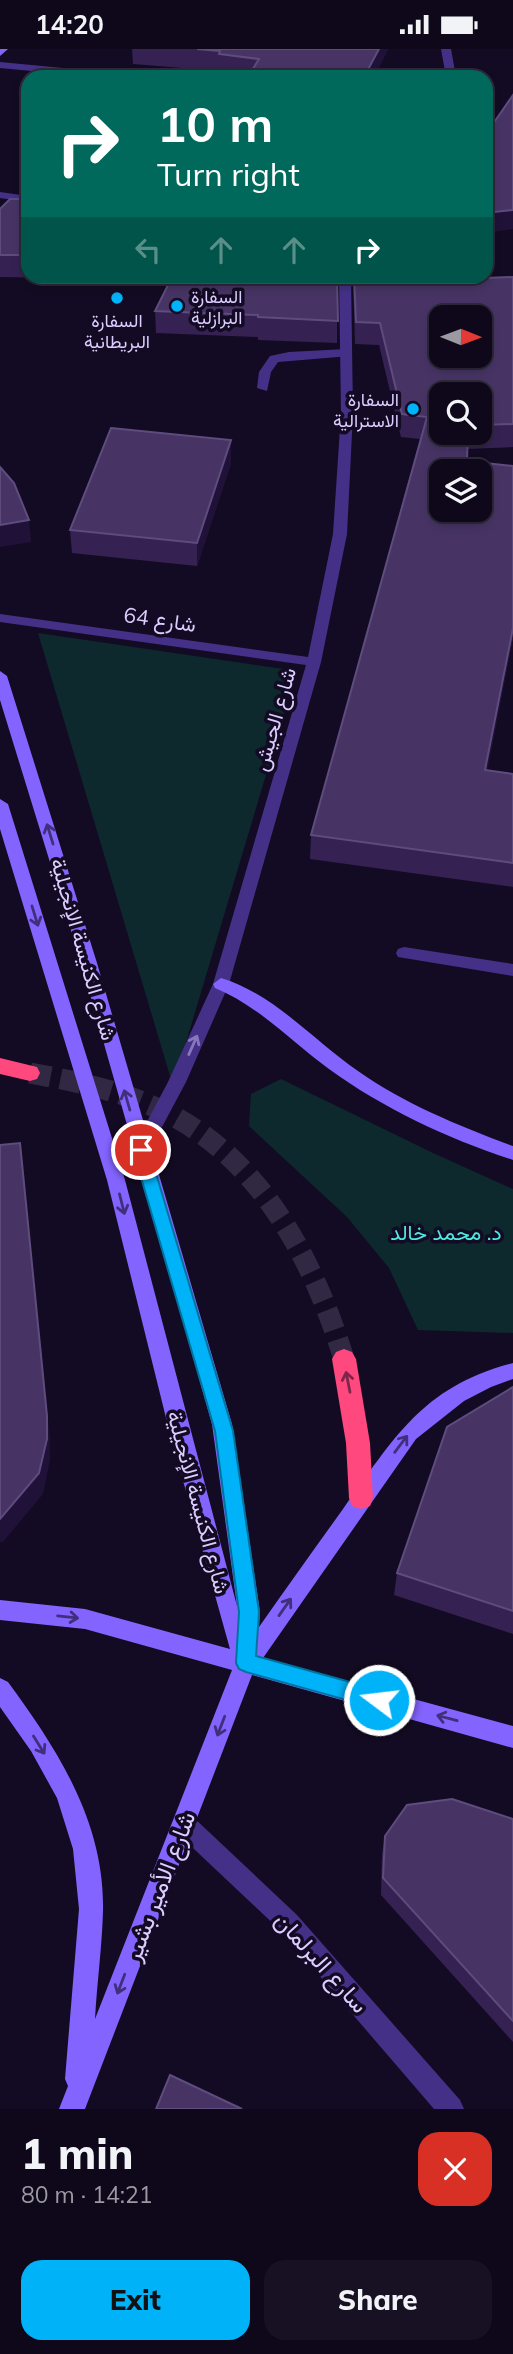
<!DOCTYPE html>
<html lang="en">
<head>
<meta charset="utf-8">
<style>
	body { margin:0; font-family:Mulish,Vazirmatn,sans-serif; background:#171123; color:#f1f3f6; height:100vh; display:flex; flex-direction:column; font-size:26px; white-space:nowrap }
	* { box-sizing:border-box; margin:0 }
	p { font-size:23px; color:#9b9aa2 }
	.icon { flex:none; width:38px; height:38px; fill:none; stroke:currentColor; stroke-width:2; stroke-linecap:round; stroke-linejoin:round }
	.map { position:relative; height:2060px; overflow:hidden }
	.panel { display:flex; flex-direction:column; background:#0e081a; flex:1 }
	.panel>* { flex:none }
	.banner { position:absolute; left:21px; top:21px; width:472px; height:214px; border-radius:21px; box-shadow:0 4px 10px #0003,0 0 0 2px #2e2939; background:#00695c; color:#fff; overflow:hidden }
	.needle { width:46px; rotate:91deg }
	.buttons { position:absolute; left:429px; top:256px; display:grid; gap:14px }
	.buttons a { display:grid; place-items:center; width:63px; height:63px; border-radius:14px; background:#0e081a; box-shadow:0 4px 10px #0003,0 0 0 2px #2e2939; font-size:35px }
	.pin { position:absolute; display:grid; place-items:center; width:60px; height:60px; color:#fff; margin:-30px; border:4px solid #fff; border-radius:50%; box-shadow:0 2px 7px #0007 }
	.me { position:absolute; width:77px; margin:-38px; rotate:285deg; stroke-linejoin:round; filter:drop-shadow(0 0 5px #0008) }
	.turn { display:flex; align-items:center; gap:24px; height:147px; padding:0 21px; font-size:32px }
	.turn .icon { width:91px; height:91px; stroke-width:2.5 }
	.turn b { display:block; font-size:49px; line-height:60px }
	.lanes { display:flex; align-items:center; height:66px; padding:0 21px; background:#0003; justify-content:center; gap:35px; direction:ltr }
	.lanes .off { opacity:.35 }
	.round { display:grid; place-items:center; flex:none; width:74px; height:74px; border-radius:21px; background:#171123 }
	.headline { display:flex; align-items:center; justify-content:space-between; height:119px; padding:0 21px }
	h1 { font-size:42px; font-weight:800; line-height:52px }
	.button { display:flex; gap:14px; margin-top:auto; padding:14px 21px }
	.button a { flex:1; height:80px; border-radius:21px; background:#00b2f8; color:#111; font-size:28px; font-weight:800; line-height:80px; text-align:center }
	.button a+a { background:#171123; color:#f1f3f6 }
	.status { display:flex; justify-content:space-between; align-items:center; height:49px; padding:0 35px; background:#0e081a; direction:ltr }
	.status svg { height:19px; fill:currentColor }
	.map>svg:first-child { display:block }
</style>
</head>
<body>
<div class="status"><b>14:20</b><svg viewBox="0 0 49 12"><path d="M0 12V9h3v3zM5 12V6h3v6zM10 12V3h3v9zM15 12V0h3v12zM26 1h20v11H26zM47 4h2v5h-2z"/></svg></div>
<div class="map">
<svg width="513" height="2060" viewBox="0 0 513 2060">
	<rect width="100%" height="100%" fill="#130b23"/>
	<g fill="#0d292d">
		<path d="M38 584 297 622 173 1037Z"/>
		<path d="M281 1030 433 1104 513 1140V1284L418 1281 389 1219 347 1168 249 1077 251 1045Z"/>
	</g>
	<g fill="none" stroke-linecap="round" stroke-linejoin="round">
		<path stroke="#312844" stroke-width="21" stroke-dasharray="21 10" stroke-linecap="butt" d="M30 1024C74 1032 118 1041 159 1060 259 1106 313 1209 344 1310"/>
		<g fill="#443187" fill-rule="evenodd">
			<path d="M346 300 350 301V307L278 313 271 323 267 342 257 339 259 323 270 307 289 303Z"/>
			<path d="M404 898 513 915V927L398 908 396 904 398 900Z"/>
		</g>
		<g fill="#443187" fill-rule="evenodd">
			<path d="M441 0H451L456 28H446Z"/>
			<path d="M0 13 126 25 131 28H95L0 19Z"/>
			<path d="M0 143 28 147V153L0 149Z"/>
			<path d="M339 228H351L353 364 347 485 321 613 229 935 186 1033 147 1106H135L132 1101 168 1033 213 935 306 616 0 573V565L308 608 333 485 341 364Z"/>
			<path d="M184 1763 192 1767 297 1866 460 2051 464 2060H434L281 1882 176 1783 172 1775 176 1767Z"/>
		</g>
		<g fill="#8464ff" fill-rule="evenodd">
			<path d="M0 0H8L0 7Z"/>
			<path d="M0 622 7 627 97 914 232 1375 260 1563 259 1578C287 1538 315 1499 343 1460 395 1388 422 1338 513 1314V1330L491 1338 464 1352 416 1390 263 1609 513 1677V1699L252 1626 85 2060H59L68 2037 65 2030 79 1860 73 1800 57 1749 31 1702 0 1658V1629L8 1633C58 1701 105 1774 103 1862 102 1898 97 1934 95 1970L232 1621 85 1580 0 1571V1551L85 1560 230 1600 170 1385 107 1131 0 780V750L8 755 125 1131 237 1557 212 1375 81 914 0 651Z"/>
			<path d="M221 929C274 945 313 991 358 1022 405 1055 459 1077 513 1097V1111C449 1090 384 1060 329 1020 291 992 260 958 215 939L213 935Z"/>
		</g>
		<g fill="#ff487e" fill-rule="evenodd">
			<path d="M0 1009 37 1018 40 1024 37 1030 30 1032 0 1025Z"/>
			<path d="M344 1300 352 1303 356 1310 370 1394 373 1449 370 1457 361 1460 352 1457 349 1449 346 1394 332 1310 336 1303Z"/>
		</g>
	</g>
	<g fill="#352253" fill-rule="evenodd">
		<path d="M132 0H388L374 28H238L219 26V22L133 15Z"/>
		<path d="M28 150V228H337V294L258 291V288L156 284 155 262 171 231 0 228V160Z"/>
		<path d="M353 228H360V234L513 228V398L467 400V412L513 588 487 721 513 725V838L310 810 311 786 420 390 401 388 379 296 355 295ZM480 345V383H441Z"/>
		<path d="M231 391V414L197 517 72 504 70 481Z"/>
		<path d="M513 1338V1585L394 1546 397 1524Z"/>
		<path d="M513 1770V1993L381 1846 382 1805 385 1787Z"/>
	</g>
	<g fill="#201138">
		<path d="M379 0H388L374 28H364Z"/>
		<path d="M513 161V180L486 184V164Z"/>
		<path d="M231 391V414L197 517V494Z"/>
		<path d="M29 471 31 493 0 498V476Z"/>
		<path d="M513 579V588L483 745 485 721Z"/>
		<path d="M20 1094 50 1389V1411L43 1445 3 1493H0V1470Z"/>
	</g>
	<g fill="#473465" stroke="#5e4c7e" stroke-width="2" fill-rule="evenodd">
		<path d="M197 0H379L364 28H248L259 10 219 5 220 2Z"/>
		<path d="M513 46V161L486 164V85Z"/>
		<path d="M10 150H28V206H0V160Z"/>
		<path d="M172 228H337L338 272 258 268V266L155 262Z"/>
		<path d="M354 228H360V234L513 228V375L480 376V345H441V383H468L467 412 513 417V579L485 721 513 725V814L311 786 427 368 402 365 380 274 356 273ZM441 268H480V306H441ZM441 422H480V460H441Z"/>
		<path d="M111 379 231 391 197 494 70 481Z"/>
		<path d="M0 418 14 434 29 471 0 476Z"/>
		<path d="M20 1094 47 1367V1390L39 1424 0 1470V1096Z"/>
		<path d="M513 1338V1562L397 1524 447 1378Z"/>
		<path d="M452 1750 513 1770V1972L383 1829 385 1787 407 1756Z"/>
		<path d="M170 2026 242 2060H156Z"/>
	</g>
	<defs><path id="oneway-shaft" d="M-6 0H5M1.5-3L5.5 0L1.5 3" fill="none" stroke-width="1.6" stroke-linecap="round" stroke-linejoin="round" transform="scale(1.75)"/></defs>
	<g stroke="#402f7b">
		<use href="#oneway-shaft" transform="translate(50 785) rotate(-107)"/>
		<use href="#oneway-shaft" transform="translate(35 867) rotate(73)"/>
		<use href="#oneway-shaft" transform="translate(127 1051) rotate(-106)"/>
		<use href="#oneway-shaft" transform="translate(122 1155) rotate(76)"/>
		<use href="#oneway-shaft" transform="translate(401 1395) rotate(-53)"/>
		<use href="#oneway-shaft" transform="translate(285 1558) rotate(-55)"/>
		<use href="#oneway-shaft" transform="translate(68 1568) rotate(6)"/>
		<use href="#oneway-shaft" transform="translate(447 1669) rotate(-165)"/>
		<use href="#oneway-shaft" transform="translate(221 1677) rotate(111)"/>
		<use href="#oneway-shaft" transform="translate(39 1696) rotate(58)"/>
		<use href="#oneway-shaft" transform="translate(121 1935) rotate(111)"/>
	</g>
	<use stroke="#8877bd" href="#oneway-shaft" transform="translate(193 996) rotate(-66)"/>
	<use stroke="#7d264c" href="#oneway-shaft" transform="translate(348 1333) rotate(-101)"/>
	<path fill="#00b2f8" stroke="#0074a1" stroke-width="2" d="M141 1095 149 1101 233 1382 259 1563 256 1607 379 1641 387 1644 389 1651 387 1657 379 1660 246 1623 239 1620 236 1614 239 1563 215 1382 133 1101Z"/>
	<g fill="#00b2f8" stroke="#130b23" stroke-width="2.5">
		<circle cx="117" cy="249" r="7"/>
		<circle cx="177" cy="257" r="7"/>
		<circle cx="413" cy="360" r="7"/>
	</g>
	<g text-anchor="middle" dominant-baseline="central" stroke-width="7" stroke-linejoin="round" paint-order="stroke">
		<g font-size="18" fill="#dccdff" stroke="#130b23" text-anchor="start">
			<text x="191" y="247">السفارة<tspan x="191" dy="21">البرازلية</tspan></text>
			<text x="117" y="271" text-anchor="middle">السفارة<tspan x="117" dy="21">البريطانية</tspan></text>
			<text x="399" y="350" text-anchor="end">السفارة<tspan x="399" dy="21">الاسترالية</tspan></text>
		</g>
		<g font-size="21" fill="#dccdff" stroke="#130b23">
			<text transform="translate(160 570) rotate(8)">شارع 64</text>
			<text transform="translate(274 670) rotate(-74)">شارع الجيش</text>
			<text transform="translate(84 900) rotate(74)">شارع الكنيسة الإنجيلية</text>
			<text transform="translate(199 1453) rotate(75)">شارع الكنيسة الإنجيلية</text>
		</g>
		<g font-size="21" fill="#4cebe1" stroke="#130b23">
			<text x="446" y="1183">د. محمد خالد</text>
		</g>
		<g font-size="24" fill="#dccdff" stroke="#130b23">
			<text transform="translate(159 1837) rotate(-69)">شارع الأمير بشير</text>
			<text transform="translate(322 1913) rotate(48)">سارع البرلمان</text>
		</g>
	</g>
</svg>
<div class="buttons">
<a><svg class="needle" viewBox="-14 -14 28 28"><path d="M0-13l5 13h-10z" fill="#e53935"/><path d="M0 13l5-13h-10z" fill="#9b9aa2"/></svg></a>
<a><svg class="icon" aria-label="search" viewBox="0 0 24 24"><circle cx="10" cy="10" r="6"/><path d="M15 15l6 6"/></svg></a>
<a><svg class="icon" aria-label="layers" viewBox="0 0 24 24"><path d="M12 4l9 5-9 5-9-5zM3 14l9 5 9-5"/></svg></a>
</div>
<div class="pin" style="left:141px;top:1101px;background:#d93025"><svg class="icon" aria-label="arrive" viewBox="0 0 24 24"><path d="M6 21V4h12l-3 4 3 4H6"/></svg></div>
<svg class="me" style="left:379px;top:1651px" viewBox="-20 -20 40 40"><circle r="17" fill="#00b2f8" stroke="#fff" stroke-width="3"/><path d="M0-11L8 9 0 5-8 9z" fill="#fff"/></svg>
<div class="banner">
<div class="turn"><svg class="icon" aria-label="right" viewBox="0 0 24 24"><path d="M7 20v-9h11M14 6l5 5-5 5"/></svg><div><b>10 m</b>Turn right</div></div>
<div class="lanes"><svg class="icon off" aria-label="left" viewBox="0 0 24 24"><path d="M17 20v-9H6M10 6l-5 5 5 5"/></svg><svg class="icon off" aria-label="ahead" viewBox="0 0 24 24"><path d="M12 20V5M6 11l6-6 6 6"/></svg><svg class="icon off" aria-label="ahead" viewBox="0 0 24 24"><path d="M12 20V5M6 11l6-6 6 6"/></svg><svg class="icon" aria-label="right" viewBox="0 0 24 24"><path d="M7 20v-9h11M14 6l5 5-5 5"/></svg></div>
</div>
</div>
<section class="panel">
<div class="headline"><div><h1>1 min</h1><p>80 m · 14:21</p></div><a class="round" style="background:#d93025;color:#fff"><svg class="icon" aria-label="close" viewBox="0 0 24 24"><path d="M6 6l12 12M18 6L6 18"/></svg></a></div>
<div class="button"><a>Exit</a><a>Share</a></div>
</section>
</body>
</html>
